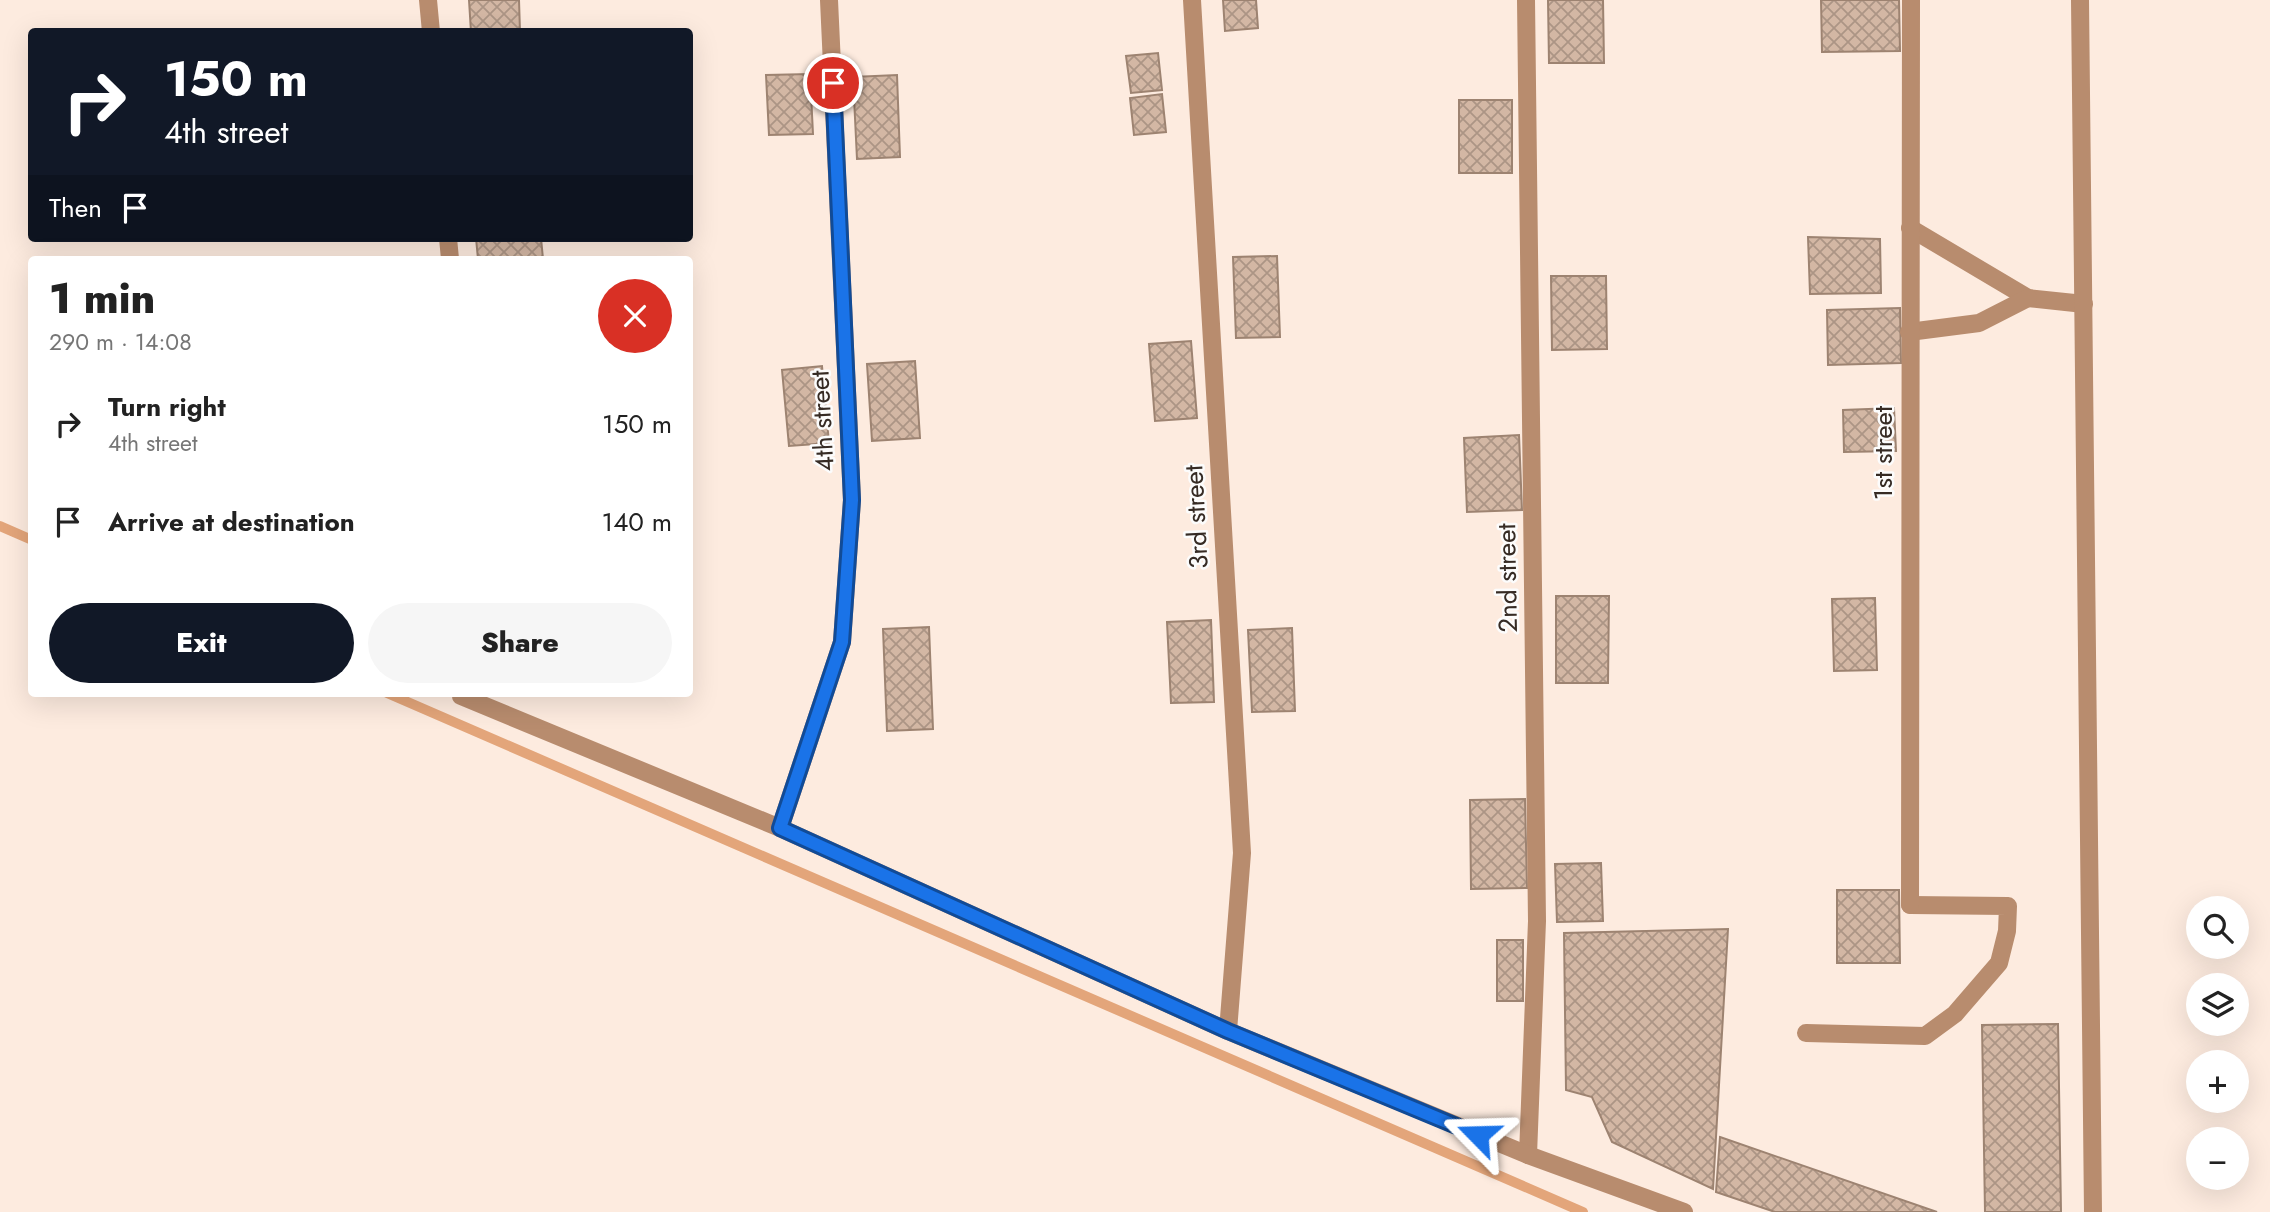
<!DOCTYPE html>
<html lang="en">
<head>
<meta charset="utf-8">
<style>
	body { margin:0; font-family:Jost,sans-serif; background:#f6f6f6; color:#222; height:100vh; display:flex; flex-direction:column; font-size:26px; white-space:nowrap }
	* { box-sizing:border-box; margin:0 }
	p { font-size:23px; color:#767676 }
	.icon { flex:none; width:38px; height:38px; fill:none; stroke:currentColor; stroke-width:2; stroke-linecap:round; stroke-linejoin:round }
	.map { position:relative; flex:1; overflow:hidden }
	.side { position:absolute; left:28px; top:256px; width:665px; height:441px; display:flex; flex-direction:column; background:#fff; border-radius:7px; box-shadow:0 7px 28px #0002 }
	.side>* { flex:none }
	.guide { position:absolute; left:28px; top:28px; width:665px; height:214px; border-radius:7px; box-shadow:0 7px 28px #0002; background:#111827; color:#fff; overflow:hidden }
	.buttons { position:absolute; left:2186px; top:896px; display:grid; gap:14px }
	.buttons a { display:grid; place-items:center; width:63px; height:63px; border-radius:50%; background:#fff; box-shadow:0 7px 28px #0002; font-size:35px }
	.pin { position:absolute; display:grid; place-items:center; width:60px; height:60px; color:#fff; margin:-30px; border:4px solid #fff; border-radius:50%; box-shadow:0 2px 7px #0007 }
	.me { position:absolute; width:77px; margin:-38px; rotate:292deg; stroke-linejoin:round; filter:drop-shadow(0 0 5px #0008) }
	.turn { display:flex; align-items:center; gap:24px; height:147px; padding:0 21px; font-size:32px }
	.turn .icon { width:91px; height:91px; stroke-width:2.5 }
	.turn b { display:block; font-size:49px; line-height:60px }
	.then { display:flex; align-items:center; height:66px; padding:0 21px; background:#0003; gap:14px; font-size:26px }
	.round { display:grid; place-items:center; flex:none; width:74px; height:74px; border-radius:37px; background:#f6f6f6 }
	.headline { display:flex; align-items:center; justify-content:space-between; height:119px; padding:0 21px }
	h1 { font-size:42px; font-weight:800; line-height:52px }
	.primary-button { display:flex; gap:14px; margin-top:auto; padding:14px 21px }
	.primary-button a { flex:1; height:80px; border-radius:42px; background:#111827; color:#fff; font-size:28px; font-weight:800; line-height:80px; text-align:center }
	.primary-button a+a { background:#f6f6f6; color:#222 }
	ul { padding:0; list-style:none }
	li { display:flex; align-items:center; gap:21px; height:98px; padding:0 21px }
	li div { flex:1 }
	li b { display:block; font-size:26px }
	li em { font-style:normal }
	.map>svg:first-child { display:block }
</style>
</head>
<body>
<div class="map">
<svg width="2270" height="1212" viewBox="0 0 2270 1212">
	<defs>
		<pattern id="building-cross-hatch" width="8" height="8" patternUnits="userSpaceOnUse" patternTransform="scale(1.75)"><rect width="8" height="8" fill="#d3b7a4"/><path d="M0 0l8 8M0 8l8-8" fill="none" stroke="#ac9585"/></pattern>
	</defs>
	<rect width="100%" height="100%" fill="#fdebdf"/>
	<g fill="none" stroke-linecap="round" stroke-linejoin="round">
		<g stroke="#e3a57a" stroke-width="10">
			<path d="M0 526 32 540"/>
			<path d="M387 693 1583 1212"/>
		</g>
	</g>
	<g fill="url(#building-cross-hatch)" stroke="#9d8371" stroke-width="2">
		<path d="M469 0H519L520 32H471Z"/>
		<path d="M1223 0H1256L1258 28 1225 31Z"/>
		<path d="M1548 0H1603L1604 63H1549Z"/>
		<path d="M1821 0H1899L1900 51 1822 52Z"/>
		<path d="M1158 53 1162 90 1131 93 1126 56Z"/>
		<path d="M810 74 813 134 769 135 766 75Z"/>
		<path d="M897 75 900 157 857 159 853 77Z"/>
		<path d="M1162 94 1166 132 1134 135 1130 98Z"/>
		<rect x="1459" y="100" width="53" height="73"/>
		<path d="M1808 237 1880 239 1881 293 1810 294Z"/>
		<path d="M476 238H541L543 259H478Z"/>
		<path d="M1277 256 1280 337 1236 338 1233 257Z"/>
		<path d="M1551 276H1606L1607 349 1552 350Z"/>
		<path d="M1900 308 1901 363 1828 365 1827 310Z"/>
		<path d="M1191 341 1197 418 1155 421 1149 344Z"/>
		<path d="M915 361 920 438 872 441 867 364Z"/>
		<path d="M822 366 829 443 789 446 782 370Z"/>
		<path d="M1894 408 1896 451 1844 452 1843 410Z"/>
		<path d="M1519 435 1522 510 1467 512 1464 438Z"/>
		<path d="M1556 596H1609L1608 683H1556Z"/>
		<path d="M1875 598 1877 670 1834 671 1832 599Z"/>
		<path d="M1211 620 1214 702 1171 703 1167 622Z"/>
		<path d="M929 627 933 729 887 731 883 629Z"/>
		<path d="M1292 628 1295 711 1252 712 1248 630Z"/>
		<path d="M1525 799 1527 888 1471 889 1470 800Z"/>
		<path d="M1601 863 1603 921 1557 922 1555 864Z"/>
		<path d="M1837 890H1899L1900 963H1837Z"/>
		<path d="M1728 929 1713 1189 1612 1142 1592 1097 1566 1090 1564 933Z"/>
		<rect x="1497" y="940" width="26" height="61"/>
		<path d="M2058 1024 2061 1212H1985L1982 1025Z"/>
		<path d="M1720 1137 1937 1212H1775L1716 1192Z"/>
	</g>
	<g fill="none" stroke-linecap="round" stroke-linejoin="round">
		<g stroke="#b88c6e" stroke-width="18">
			<path d="M1910 228 2028 298 2084 304"/>
			<path d="M1909 332 1979 323 2028 298"/>
			<path d="M1806 1033 1925 1036 1955 1014 1999 963 2007 931 2008 906 1910 905"/>
		</g>
		<g stroke="#b88c6e" stroke-width="18">
			<path d="M428 0 431 32"/>
			<path d="M1192 0 1242 853 1228 1031"/>
			<path d="M1526 0 1537 921 1528 1155"/>
			<path d="M2080 0 2093 1212"/>
			<path d="M448 238 450 259"/>
			<path d="M461 693V696L780 828 1228 1031 1528 1155 1684 1212"/>
			<path d="M780 828 842 642 852 500 829 0"/>
			<path d="M1910 905 1911 0"/>
		</g>
	</g>
	<g fill="none" stroke-linecap="round" stroke-linejoin="round">
		<defs>
			<path id="route" d="M833 83 852 500 842 642 780 828 1228 1031 1478 1135"/>
		</defs>
		<use href="#route" stroke="#114b97" stroke-width="18"/>
		<use href="#route" stroke="#1a73e8" stroke-width="12"/>
	</g>
	<g text-anchor="middle" dominant-baseline="central" stroke-width="5" stroke-linejoin="round" paint-order="stroke">
		<g font-size="26" fill="#362b24" stroke="#fcfcfc">
			<text transform="translate(822 421) rotate(-93)">4th street</text>
			<text transform="translate(1883 453) rotate(-90)">1st street</text>
			<text transform="translate(1196 517) rotate(-93)">3rd street</text>
			<text transform="translate(1507 578) rotate(-91)">2nd street</text>
		</g>
	</g>
</svg>
<div class="buttons">
<a><svg class="icon" aria-label="search" viewBox="0 0 24 24"><circle cx="10" cy="10" r="6"/><path d="M15 15l6 6"/></svg></a>
<a><svg class="icon" aria-label="layers" viewBox="0 0 24 24"><path d="M12 4l9 5-9 5-9-5zM3 14l9 5 9-5"/></svg></a>
<a>+</a>
<a>−</a>
</div>
<div class="pin" style="left:833px;top:83px;background:#d93025"><svg class="icon" aria-label="arrive" viewBox="0 0 24 24"><path d="M6 21V4h12l-3 4 3 4H6"/></svg></div>
<svg class="me" style="left:1478px;top:1135px" viewBox="-20 -20 40 40"><path d="M0-17L14 15 0 8-14 15z" fill="#1a73e8" stroke="#fff" stroke-width="4"/></svg>
<div class="guide">
<div class="turn"><svg class="icon" aria-label="right" viewBox="0 0 24 24"><path d="M7 20v-9h11M14 6l5 5-5 5"/></svg><div><b>150 m</b>4th street</div></div>
<div class="then">Then<svg class="icon" aria-label="arrive" viewBox="0 0 24 24"><path d="M6 21V4h12l-3 4 3 4H6"/></svg></div>
</div>
<section class="side">
<div class="headline"><div><h1>1 min</h1><p>290 m · 14:08</p></div><a class="round" style="background:#d93025;color:#fff"><svg class="icon" aria-label="close" viewBox="0 0 24 24"><path d="M6 6l12 12M18 6L6 18"/></svg></a></div>
<ul>
<li><svg class="icon" aria-label="right" viewBox="0 0 24 24"><path d="M7 20v-9h11M14 6l5 5-5 5"/></svg><div><b>Turn right</b><p>4th street</p></div><em>150 m</em></li>
<li><svg class="icon" aria-label="arrive" viewBox="0 0 24 24"><path d="M6 21V4h12l-3 4 3 4H6"/></svg><div><b>Arrive at destination</b></div><em>140 m</em></li>
</ul>
<div class="primary-button"><a>Exit</a><a>Share</a></div>
</section>
</div>
</body>
</html>
